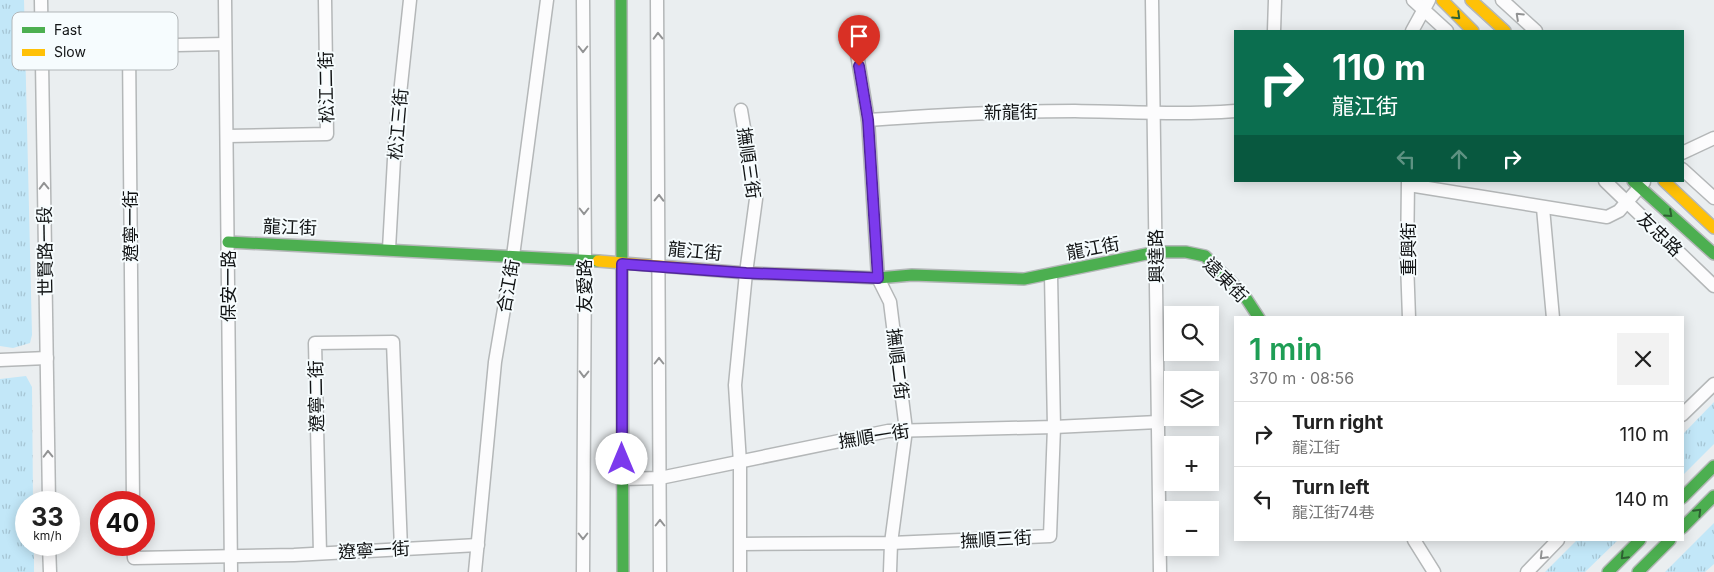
<!DOCTYPE html>
<html lang="en">
<head>
<meta charset="utf-8">
<style>
	body { margin:0; font-family:Inter,"Noto Sans TC",sans-serif; background:#f2f2f2; color:#222; height:100vh; display:flex; flex-direction:column; font-size:19px; white-space:nowrap }
	* { box-sizing:border-box; margin:0 }
	p { font-size:16px; color:#767676 }
	.icon { flex:none; width:28px; height:28px; fill:none; stroke:currentColor; stroke-width:2; stroke-linecap:round; stroke-linejoin:round }
	.map { position:relative; flex:1; overflow:hidden }
	.side { position:absolute; left:1234px; top:316px; width:450px; height:225px; display:flex; flex-direction:column; background:#fff; border-radius:0px; box-shadow:0 2px 12px #0003 }
	.side>* { flex:none }
	.banner { position:absolute; left:1234px; top:30px; width:450px; height:152px; border-radius:0px; box-shadow:0 2px 12px #0003; background:#0b6e4f; color:#fff; overflow:hidden }
	.controls { position:absolute; left:1164px; top:306px; display:grid; gap:10px }
	.controls a { display:grid; place-items:center; width:55px; height:55px; border-radius:0px; background:#fff; box-shadow:0 2px 12px #0003; font-size:25px }
	.speed { position:absolute; left:15px; top:491px; display:flex; gap:10px; font-size:25px; font-weight:700; text-align:center }
	.speed>* { display:grid; place-content:center; width:65px; height:65px; border-radius:50%; background:#fff; box-shadow:0 2px 12px #0003; line-height:1 }
	.speed small { font-size:12px; font-weight:400 }
	.speed .limit { border:8px solid #d22; background:#fff; color:#111 }
	.pin { position:absolute; display:grid; place-items:center; width:42px; height:42px; color:#fff; margin:-51px -21px; border-radius:50% 50% 50% 0; rotate:-45deg; box-shadow:0 0 5px #0007 }
	.pin .icon { rotate:45deg }
	.me { position:absolute; width:55px; margin:-28px; rotate:0deg; stroke-linejoin:round; filter:drop-shadow(0 0 4px #0008) }
	.turn { display:flex; align-items:center; gap:18px; height:105px; padding:0 15px; font-size:22px }
	.turn .icon { width:65px; height:65px; stroke-width:2.5 }
	.turn b { display:block; font-size:35px; line-height:42px }
	.lanes { display:flex; align-items:center; height:48px; padding:0 15px; background:#0003; justify-content:center; gap:25px; direction:ltr }
	.lanes .off { opacity:.35 }
	.round { display:grid; place-items:center; flex:none; width:52px; height:52px; border-radius:0px; background:#f2f2f2 }
	.summary { display:flex; align-items:center; justify-content:space-between; height:85px; padding:0 15px }
	h1 { font-size:30px; font-weight:600; line-height:38px; color:#1e9e55 }
	ul { padding:0; list-style:none }
	li { display:flex; align-items:center; gap:15px; height:65px; padding:0 15px; border-top:1px solid #e0e0e0 }
	li div { flex:1 }
	li b { display:block; font-size:19px }
	li em { font-style:normal }
	.map>svg:first-child { display:block }
</style>
</head>
<body>
<div class="map">
<svg width="1714" height="572" viewBox="0 0 1714 572">
	<defs>
		<pattern id="grass-tufts" width="24" height="20" patternUnits="userSpaceOnUse" patternTransform="scale(1.25)"><rect width="24" height="20" fill="#c2e7f8"/><path d="M3 7l-1-3M5 7V3M7 7l1-3M15 17l-1-3M17 17v-4M19 17l1-3" fill="none" stroke="#a6c5d4"/></pattern>
	</defs>
	<rect width="100%" height="100%" fill="#eaeef0"/>
	<g fill="url(#grass-tufts)">
		<path d="M0 0H24L32 335 30 343 13 348 0 346Z"/>
		<path d="M26 376 32 387 33 502H26V545H34V572H0V379Z"/>
		<path d="M1714 402V444L1683 475V434Z"/>
		<path d="M1714 523V564L1705 572H1665Z"/>
		<path d="M1577 540H1618L1585 572H1545Z"/>
	</g>
	<g fill="none" stroke-linecap="round" stroke-linejoin="round">
		<defs>
			<g id="street">
				<path d="M41 0 49 502"/>
				<path d="M225 0 231 572"/>
				<path d="M657 0 660 572"/>
				<path d="M1152 0 1160 572"/>
				<path d="M1413 0 1447 31"/>
				<path d="M1502 0 1536 31"/>
				<path d="M1274 31 1275 0"/>
				<path d="M1412 31 1429 0"/>
				<path d="M856 48 868 120 878 278 890 302 906 430 891 543 890 572"/>
				<path d="M868 120C937 115 1006 111 1075 111 1128 112 1181 115 1235 111"/>
				<path d="M227 136 327 134 325 0"/>
				<path d="M1682 153 1714 138"/>
				<path d="M1682 169 1714 198"/>
				<path d="M1408 181 1407 262 1409 318"/>
				<path d="M1605 181 1714 286"/>
				<path d="M1409 185 1607 217 1619 211 1644 182"/>
				<path d="M1543 208 1553 318"/>
				<path d="M389 249 395 141 410 0"/>
				<path d="M0 360 47 358"/>
				<path d="M1682 415 1714 384"/>
				<path d="M622 479 660 478 888 431 1054 427 1158 422"/>
				<path d="M133 502 129 46 225 44"/>
				<path d="M1414 540 1434 572"/>
				<path d="M741 544 891 543 1050 536 1054 427 1051 275"/>
				<path d="M49 545 50 572"/>
				<path d="M133 545 134 558 294 555 478 545"/>
				<path d="M320 553 315 343 393 342 401 549"/>
				<path d="M475 572 495 362 513 256 547 0"/>
				<path d="M583 572 585 260 583 0"/>
				<path d="M740 572V463L735 385 746 273 756 199 741 110"/>
				<path d="M1527 572 1558 540"/>
			</g>
			<g id="fast">
				<path d="M621 0 623 572"/>
				<path d="M1633 181 1714 254"/>
				<path d="M228 242 598 261"/>
				<path d="M835 276 878 278 912 275 1024 279 1156 252H1186L1205 256 1244 295 1259 318"/>
				<path d="M1682 498 1714 466"/>
				<path d="M1682 528 1714 496"/>
				<path d="M1608 572 1640 540"/>
				<path d="M1638 572 1670 540"/>
			</g>
			<g id="slow">
				<path d="M1442 0 1473 31"/>
				<path d="M1471 0 1505 31"/>
				<path d="M1664 181 1714 228"/>
				<path d="M598 261 746 273 835 276"/>
			</g>
		</defs>
		<use href="#street" stroke="#b4b7b8" stroke-width="15"/>
		<use href="#fast" stroke="#b4b7b8" stroke-width="14"/>
		<use href="#slow" stroke="#b4b7b8" stroke-width="14"/>
		<use href="#street" stroke="#fcfcfd" stroke-width="12"/>
		<use href="#fast" stroke="#4caf50" stroke-width="11"/>
		<use href="#slow" stroke="#ffc107" stroke-width="11"/>
	</g>
	<defs><path id="oneway-chevron" d="M-2-3.5L2.5 0L-2 3.5" fill="none" stroke-width="1.6" stroke-linecap="round" stroke-linejoin="round" transform="scale(1.25)"/></defs>
	<g stroke="#2e6132">
		<use href="#oneway-chevron" transform="translate(1457 16) rotate(44)"/>
		<use href="#oneway-chevron" transform="translate(1669 214) rotate(42)"/>
		<use href="#oneway-chevron" transform="translate(1698 512) rotate(-45)"/>
		<use href="#oneway-chevron" transform="translate(1624 556) rotate(135)"/>
	</g>
	<g stroke="#929394">
		<use href="#oneway-chevron" transform="translate(1519 16) rotate(-137)"/>
		<use href="#oneway-chevron" transform="translate(658 36) rotate(-91)"/>
		<use href="#oneway-chevron" transform="translate(583 49) rotate(90)"/>
		<use href="#oneway-chevron" transform="translate(44 186) rotate(-91)"/>
		<use href="#oneway-chevron" transform="translate(659 198) rotate(-89)"/>
		<use href="#oneway-chevron" transform="translate(584 211) rotate(90)"/>
		<use href="#oneway-chevron" transform="translate(659 361) rotate(-90)"/>
		<use href="#oneway-chevron" transform="translate(584 374) rotate(91)"/>
		<use href="#oneway-chevron" transform="translate(48 454) rotate(-91)"/>
		<use href="#oneway-chevron" transform="translate(660 523) rotate(-90)"/>
		<use href="#oneway-chevron" transform="translate(583 536) rotate(90)"/>
		<use href="#oneway-chevron" transform="translate(1543 556) rotate(135)"/>
	</g>
	<g fill="none" stroke-linecap="round" stroke-linejoin="round">
		<defs>
			<path id="route" d="M622 459V264L746 273 878 278 868 120 859 66"/>
		</defs>
		<use href="#route" stroke="#51269a" stroke-width="12"/>
		<use href="#route" stroke="#7c3aed" stroke-width="9"/>
	</g>
	<g text-anchor="middle" dominant-baseline="central" stroke-width="4" stroke-linejoin="round" paint-order="stroke">
		<g font-size="18" fill="#111314" stroke="#f6fcfe">
			<text transform="translate(326 87) rotate(-91)">松江二街</text>
			<text transform="translate(1011 112) rotate(-1)">新龍街</text>
			<text transform="translate(398 124) rotate(-85)">松江三街</text>
			<text transform="translate(749 163) rotate(82)">撫順三街</text>
			<text transform="translate(130 226) rotate(-90)">遼寧一街</text>
			<text transform="translate(290 227) rotate(2)">龍江街</text>
			<text transform="translate(1660 234) rotate(44)">友忠路</text>
			<text transform="translate(1093 248) rotate(-11)">龍江街</text>
			<text transform="translate(1408 249) rotate(-90)">重興街</text>
			<text transform="translate(45 251) rotate(-91)">世賢路一段</text>
			<text transform="translate(695 251) rotate(5)">龍江街</text>
			<text transform="translate(1156 256) rotate(-91)">興達路</text>
			<text transform="translate(1226 280) rotate(45)">遠東街</text>
			<text transform="translate(228 286) rotate(-90)">保安一路</text>
			<text transform="translate(508 286) rotate(-80)">合江街</text>
			<text transform="translate(584 286) rotate(-90)">友愛路</text>
			<text transform="translate(898 364) rotate(83)">撫順二街</text>
			<text transform="translate(316 396) rotate(-91)">遼寧二街</text>
			<text transform="translate(874 436) rotate(-9)">撫順一街</text>
			<text transform="translate(996 539) rotate(-3)">撫順三街</text>
			<text transform="translate(374 550) rotate(-3)">遼寧一街</text>
		</g>
	</g>
	<rect x="12" y="12" width="166" height="58" rx="8" fill="#f6fcfe" stroke="#b1b6b8" stroke-width="1"/>
	<rect x="22" y="27" width="23" height="6" fill="#4caf50"/>
	<rect x="22" y="49" width="23" height="7" fill="#ffc107"/>
	<g font-size="14" fill="#111314">
		<text x="54" y="35">Fast</text>
		<text x="54" y="57">Slow</text>
	</g>
</svg>
<div class="controls">
<a><svg class="icon" aria-label="search" viewBox="0 0 24 24"><circle cx="10" cy="10" r="6"/><path d="M15 15l6 6"/></svg></a>
<a><svg class="icon" aria-label="layers" viewBox="0 0 24 24"><path d="M12 4l9 5-9 5-9-5zM3 14l9 5 9-5"/></svg></a>
<a>+</a>
<a>−</a>
</div>
<div class="speed"><div>33<small>km/h</small></div><div class="limit">40</div></div>
<div class="pin" style="left:859px;top:66px;background:#d93025"><svg class="icon" aria-label="arrive" viewBox="0 0 24 24"><path d="M6 21V4h12l-3 4 3 4H6"/></svg></div>
<svg class="me" style="left:622px;top:459px" viewBox="-20 -20 40 40"><circle r="19" fill="#fff"/><path d="M0-13L10 11 0 6-10 11z" fill="#7c3aed"/></svg>
<div class="banner">
<div class="turn"><svg class="icon" aria-label="right" viewBox="0 0 24 24"><path d="M7 20v-9h11M14 6l5 5-5 5"/></svg><div><b>110 m</b>龍江街</div></div>
<div class="lanes"><svg class="icon off" aria-label="left" viewBox="0 0 24 24"><path d="M17 20v-9H6M10 6l-5 5 5 5"/></svg><svg class="icon off" aria-label="ahead" viewBox="0 0 24 24"><path d="M12 20V5M6 11l6-6 6 6"/></svg><svg class="icon" aria-label="right" viewBox="0 0 24 24"><path d="M7 20v-9h11M14 6l5 5-5 5"/></svg></div>
</div>
<section class="side">
<div class="summary"><div><h1>1 min</h1><p>370 m · 08:56</p></div><a class="round"><svg class="icon" aria-label="close" viewBox="0 0 24 24"><path d="M6 6l12 12M18 6L6 18"/></svg></a></div>
<ul>
<li><svg class="icon" aria-label="right" viewBox="0 0 24 24"><path d="M7 20v-9h11M14 6l5 5-5 5"/></svg><div><b>Turn right</b><p>龍江街</p></div><em>110 m</em></li>
<li><svg class="icon" aria-label="left" viewBox="0 0 24 24"><path d="M17 20v-9H6M10 6l-5 5 5 5"/></svg><div><b>Turn left</b><p>龍江街74巷</p></div><em>140 m</em></li>
</ul>
</section>
</div>
</body>
</html>
